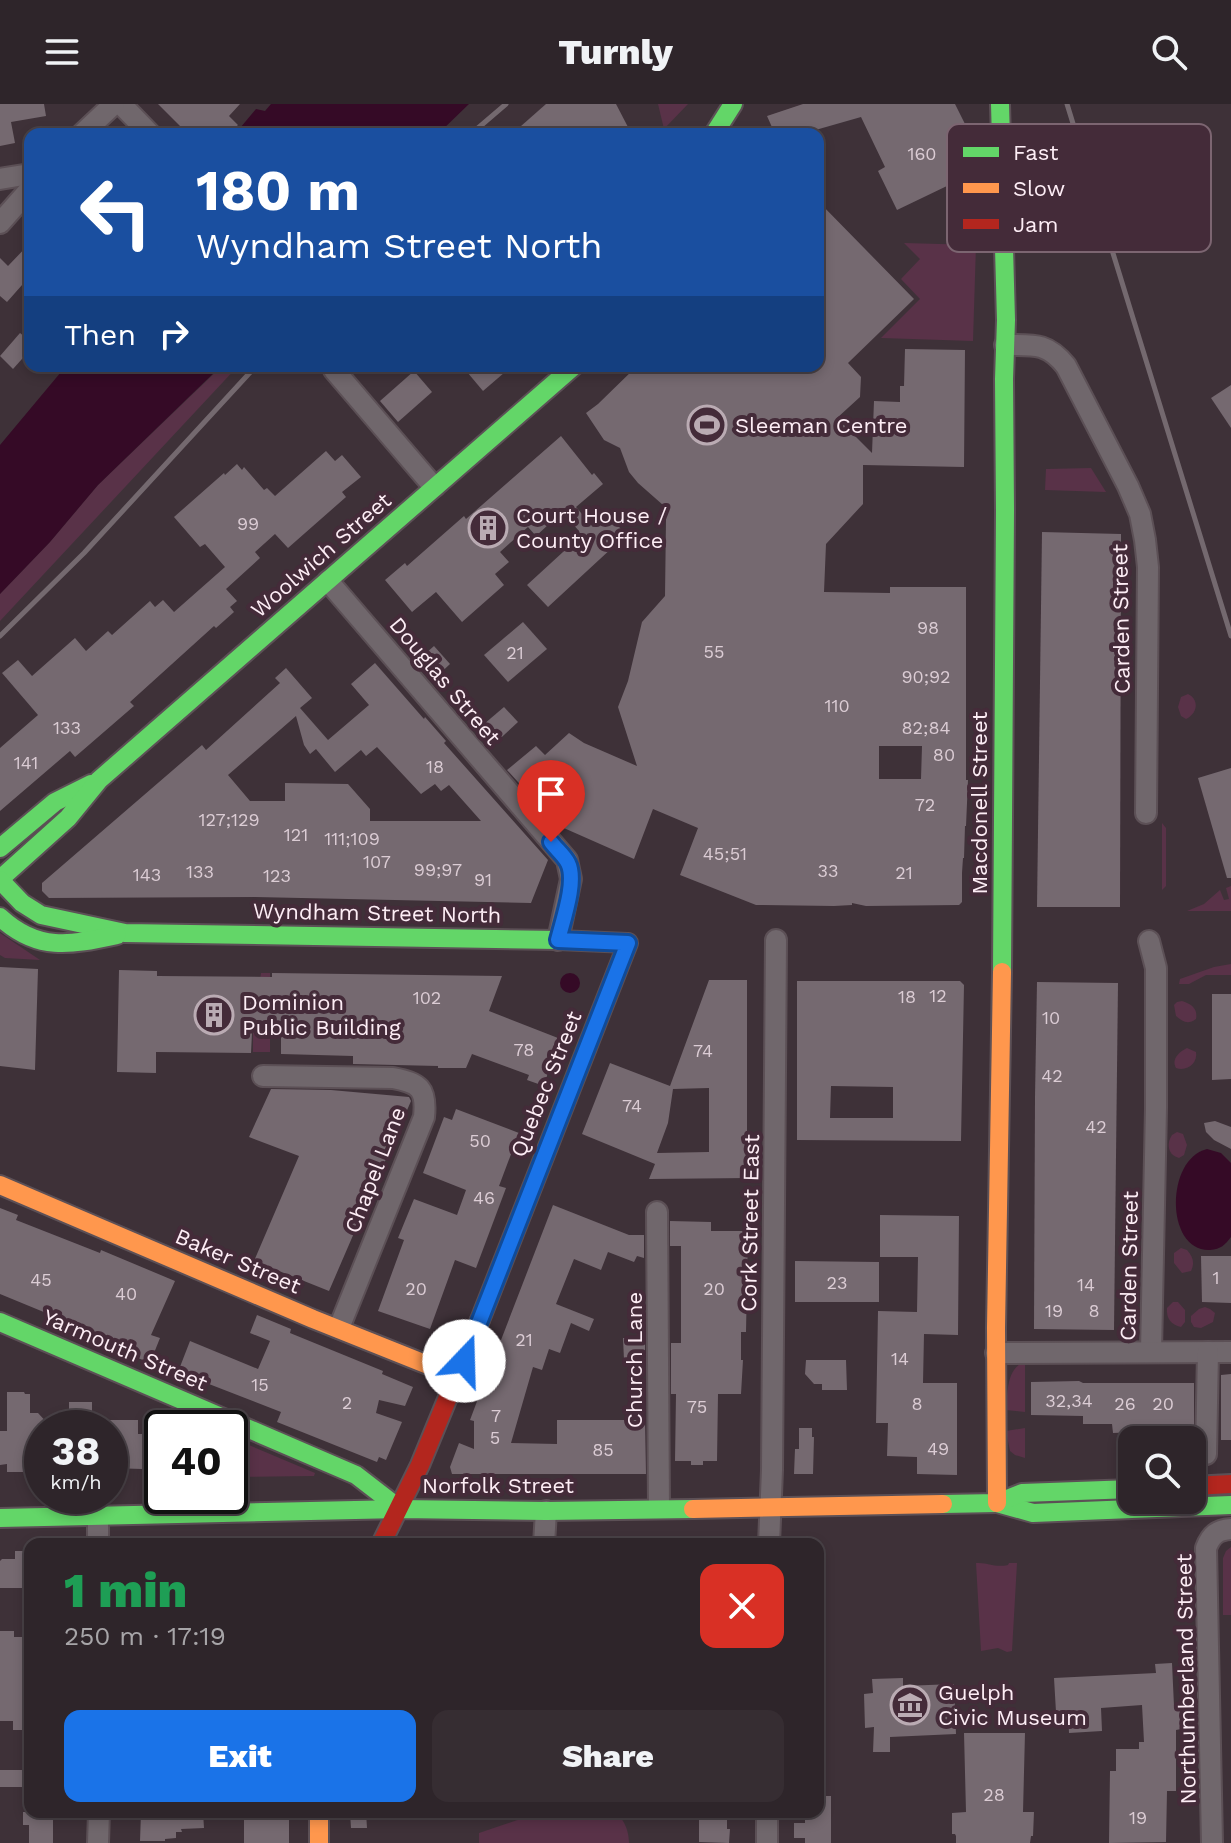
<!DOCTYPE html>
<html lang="en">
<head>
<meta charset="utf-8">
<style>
	body { margin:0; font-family:"Work Sans",sans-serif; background:#362d32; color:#f1f3f6; height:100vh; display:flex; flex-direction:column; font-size:30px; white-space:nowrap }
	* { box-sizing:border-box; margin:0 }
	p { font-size:26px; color:#a7a5a8 }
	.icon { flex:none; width:44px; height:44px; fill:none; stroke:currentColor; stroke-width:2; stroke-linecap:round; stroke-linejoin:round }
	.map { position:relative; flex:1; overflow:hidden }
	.sheet { position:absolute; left:24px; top:1434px; width:800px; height:280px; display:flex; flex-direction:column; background:#2e252a; border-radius:16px; box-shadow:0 4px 12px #0003,0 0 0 2px #494247 }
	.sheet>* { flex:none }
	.hud { position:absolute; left:24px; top:24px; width:800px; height:244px; border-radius:16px; box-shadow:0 4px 12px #0003,0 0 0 2px #494247; background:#1a4fa0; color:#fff; overflow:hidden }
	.buttons { position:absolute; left:1118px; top:1322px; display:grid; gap:16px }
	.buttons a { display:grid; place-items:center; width:88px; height:88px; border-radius:16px; background:#2e252a; box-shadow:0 4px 12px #0003,0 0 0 2px #494247; font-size:40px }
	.speed { position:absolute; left:24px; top:1306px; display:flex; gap:16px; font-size:40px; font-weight:700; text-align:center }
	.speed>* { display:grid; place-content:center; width:104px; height:104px; border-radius:50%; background:#2e252a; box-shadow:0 4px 12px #0003,0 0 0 2px #494247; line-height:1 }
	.speed small { font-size:20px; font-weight:400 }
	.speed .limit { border:4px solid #111; border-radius:12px; background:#fff; color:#111 }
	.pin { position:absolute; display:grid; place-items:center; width:68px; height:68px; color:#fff; margin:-82px -34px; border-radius:50% 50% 50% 0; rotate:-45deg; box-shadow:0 0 8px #0007 }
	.pin .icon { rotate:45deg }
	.me { position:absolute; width:88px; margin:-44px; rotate:21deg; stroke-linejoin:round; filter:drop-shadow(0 0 6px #0008) }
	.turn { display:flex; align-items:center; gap:28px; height:168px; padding:0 40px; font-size:36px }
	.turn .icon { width:104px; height:104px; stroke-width:2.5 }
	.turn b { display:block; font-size:56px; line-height:68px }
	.then { display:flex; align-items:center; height:76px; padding:0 40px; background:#0003; gap:16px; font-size:30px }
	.round { display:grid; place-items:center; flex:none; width:84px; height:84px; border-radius:16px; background:#362d32 }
	.summary { display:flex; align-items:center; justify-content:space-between; height:136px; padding:0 40px }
	h1 { font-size:48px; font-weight:800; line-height:60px; color:#1e9e55 }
	.button { display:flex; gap:16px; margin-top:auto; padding:16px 40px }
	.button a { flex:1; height:92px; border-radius:16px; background:#1a73e8; color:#fff; font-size:32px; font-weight:800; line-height:92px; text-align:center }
	.button a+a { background:#362d32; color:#f1f3f6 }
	header { display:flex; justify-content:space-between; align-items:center; height:104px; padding:0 40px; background:#2e252a; font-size:36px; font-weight:800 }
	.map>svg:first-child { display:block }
</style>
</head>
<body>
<header><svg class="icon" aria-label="menu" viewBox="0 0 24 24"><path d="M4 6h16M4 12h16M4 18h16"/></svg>Turnly<svg class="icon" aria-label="search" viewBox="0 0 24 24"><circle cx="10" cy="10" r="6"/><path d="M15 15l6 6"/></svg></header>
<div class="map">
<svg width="1231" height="1739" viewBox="0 0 1231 1739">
	<rect width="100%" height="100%" fill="#3e3138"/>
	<g fill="#593248">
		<path d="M658 0H688L664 25Z"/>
		<path d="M904 139 976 141 973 237 881 234 920 195 901 175 920 155Z"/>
		<path d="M222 262H238L0 517V490L50 438 98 381Z"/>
		<path d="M1091 364 1106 388 1045 386 1046 365Z"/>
		<path d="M1188 590C1200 596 1197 610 1186 615L1181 612 1178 603 1181 593Z"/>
		<path d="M1162 719 1166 724V782L1162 786Z"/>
		<path d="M1231 782V807H1187L1204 800 1220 786 1224 796 1229 795 1226 784Z"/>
		<path d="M0 829 40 856 5 854 0 851Z"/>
		<path d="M1231 860V871H1206L1189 880H1179L1180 875 1214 863Z"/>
		<path d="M261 869H270V948H253V876H260Z"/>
		<path d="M1182 897C1191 900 1198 904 1196 915 1188 921 1183 918 1176 912L1174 901 1177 898Z"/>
		<path d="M1187 944 1196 948C1198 959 1187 968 1176 964 1171 955 1179 948 1187 944Z"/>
		<path d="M1177 1028 1183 1030 1187 1041 1184 1051 1179 1054C1168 1051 1166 1040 1172 1031Z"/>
		<path d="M1181 1144 1187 1146C1193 1153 1195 1159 1191 1167L1182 1169 1174 1159V1149Z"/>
		<path d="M1173 1198H1178L1185 1206V1218L1181 1223C1171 1221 1166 1214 1167 1204Z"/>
		<path d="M1205 1203 1210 1205 1215 1209 1213 1218 1201 1224 1194 1223 1191 1218V1212L1199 1205Z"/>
		<path d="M1025 1257V1308L1006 1306C1008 1287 1006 1266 1025 1257Z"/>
		<path d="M1025 1324V1354L1015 1351 1010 1347 1006 1327Z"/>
		<path d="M230 1333 315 1369 314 1372 230 1373Z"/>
		<path d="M1231 1443V1511H1223V1454L1226 1447Z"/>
		<path d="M976 1459C989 1458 993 1464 1008 1461L1009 1459H1017L1012 1547 1007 1548 998 1544 981 1547Z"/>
		<path d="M550 1708H568C582 1721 590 1710 604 1708 622 1706 629 1725 629 1739H479V1729L529 1712Z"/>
	</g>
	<g fill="#350a26">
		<path d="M271 0H469L438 30H235L256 5 265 7Z"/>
		<path d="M66 262H221L98 381 50 438 0 490V341Z"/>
		<circle cx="570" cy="879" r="10"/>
		<path d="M1207 1045 1221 1049 1231 1059V1133C1225 1141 1221 1145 1210 1146 1165 1148 1165 1055 1207 1045Z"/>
	</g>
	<g fill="#756970" fill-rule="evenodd">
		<path d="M0 0H44L46 12 11 18 15 39 0 42Z"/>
		<path d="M158 0H240L229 12 238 21 228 30H192L186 24 184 26Z"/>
		<path d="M546 0H616L629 25 622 30H512Z"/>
		<path d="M803 0H955L970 30 958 36 974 69 897 106 878 67 885 63 861 13 812 27 810 30H775L767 12Z"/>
		<path d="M818 97 914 195 848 259 861 273 860 293 837 314 872 349 874 297 900 298V282H904L905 245 965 246 964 363 863 361V400L826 440 824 488 890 489V483H966V676H968L966 722H965L964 754H963L962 769V798L959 801 866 802 852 799V801L834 802 756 801 680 771 698 724 653 705 634 755 557 721 507 666 536 642 545 651 569 629 584 639 637 662 618 603 628 577 642 518 665 492 666 415 663 401 638 379 629 368 620 344 604 336 586 309 598 300 637 262H818ZM879 642H922L921 675H879Z"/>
		<path d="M30 139V172L7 198 0 192V154L8 162Z"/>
		<path d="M20 229 30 237V246L13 265 0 252Z"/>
		<path d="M462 262H512L483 287Z"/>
		<path d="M414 267 432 288 398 318 380 297Z"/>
		<path d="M1231 281V324L1211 294Z"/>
		<path d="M561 332 592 371 594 369 603 380 576 403 593 423 608 410 626 431 548 503 527 481 563 448 559 444 579 427 562 408 536 432 528 423 500 448 509 458 495 470 504 481 462 518 436 488 412 508 385 476 405 459 407 462 464 412 466 415Z"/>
		<path d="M326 347 335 357 342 351 361 373 342 388 346 393 288 444 275 430 255 448 260 454 226 485 237 497 230 503 234 508 216 524 214 522 130 598 134 602 75 653 70 647 0 707V644L38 611 2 569 18 556 32 572 75 534 86 547 108 527 112 531 150 497 155 503 163 496 174 508 225 463 205 440 200 443 174 413 224 369 225 371 237 360 242 366 244 363 264 386 267 384 275 392Z"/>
		<path d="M1042 428 1121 430 1120 803H1037Z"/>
		<path d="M523 518 547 545 508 578 484 551Z"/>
		<path d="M434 542 450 560 432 577 415 559Z"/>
		<path d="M375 559 424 615 425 613 446 637 444 639 548 756 531 799 255 793 49 794 42 787V779L202 641 206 646 280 579 275 574 286 564 312 594 300 604 328 636 369 601 351 580ZM296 612 304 641 310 650 316 645 335 668 361 646 366 652 377 643 421 690 435 680 441 687 449 681 481 717H370V705L348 680 285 679V697H250L228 671Z"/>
		<path d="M504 603 518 618 492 642 477 626Z"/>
		<path d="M1231 664V774H1227L1198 674Z"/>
		<path d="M0 863 38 865 35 966 0 962Z"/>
		<path d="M119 866 157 867V872L272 873V869L502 872 489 907 558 934 544 982 527 976 529 971 472 950 466 964H438V962L353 960V952L281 950V930L252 929 251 949 156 948V969L117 968Z"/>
		<path d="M709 876H747V1048H748L749 1074 649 1075 655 1060 582 1030 610 959 670 982ZM709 984V1048L657 1049 668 1019 673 985Z"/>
		<path d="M797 877H960L964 881 961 1037 797 1036ZM831 982 893 983V1014H830Z"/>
		<path d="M1037 878 1118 879 1114 1226 1034 1225 1035 994Z"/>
		<path d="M1212 890H1231V975L1212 976Z"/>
		<path d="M271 985 331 986 409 993 411 997 329 1187 254 1157 299 1052 249 1033Z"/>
		<path d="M456 1005 519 1029 499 1082 506 1084 476 1164 455 1156 430 1225 378 1207 404 1136 398 1134 414 1095 457 1111 466 1086 423 1069 444 1013 452 1016Z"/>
		<path d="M1215 1017 1231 1023V1045L1214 1036 1206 1028 1204 1019Z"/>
		<path d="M553 1101 629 1131H644V1154L637 1152 634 1158 608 1148 601 1166 574 1155 556 1200 594 1215 589 1227 571 1219 560 1249 549 1245 542 1266 533 1263 511 1339 557 1340V1316H645L646 1370H452L450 1363 459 1339 474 1345V1317L470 1316 500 1236H501Z"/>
		<path d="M0 1104 18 1111 16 1116 100 1149 101 1146 175 1177 151 1231 160 1234 150 1259 66 1224 68 1218 0 1190Z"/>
		<path d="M880 1111 959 1112 958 1231 924 1230 923 1279H957V1371L917 1370V1353L887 1352 888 1319H876L878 1207 917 1208 918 1153H880Z"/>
		<path d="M670 1117 711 1118V1127H748L746 1228H741V1256H743L741 1290H718L717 1357H703V1361H691V1357H675L676 1290H671V1239H681V1142H670Z"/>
		<path d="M1201 1152H1231V1199L1202 1198Z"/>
		<path d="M795 1157 879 1158V1198H795Z"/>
		<path d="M257 1211 291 1225 290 1229 383 1267 382 1270 413 1283 405 1302 379 1296 376 1309 402 1318 386 1356 379 1353 377 1358 277 1318 281 1308 178 1268 190 1237 258 1265 270 1237 250 1229Z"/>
		<path d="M623 1234H645V1256H624Z"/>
		<path d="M806 1256H846L847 1286H822V1280H814L805 1270Z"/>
		<path d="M1231 1270V1336H1221V1271Z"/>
		<path d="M1079 1277 1083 1279H1194V1324L1154 1323V1336H1138V1328L1113 1329 1112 1320H1083V1312L1031 1311V1278Z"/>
		<path d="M7 1288H24L25 1290H30V1309H38L50 1322 47 1324H42V1329L35 1336 42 1344 41 1368H7V1360L0 1361V1327H7Z"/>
		<rect x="69" y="1298" width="23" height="26"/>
		<path d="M110 1316H138V1330H142V1365L110 1364Z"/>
		<path d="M799 1324H812V1333H814L813 1370H794L795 1345H799Z"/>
		<path d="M15 1447H30V1484H0V1457L2 1455H15Z"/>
		<path d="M0 1527H14V1533H30V1626H13V1617H0Z"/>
		<path d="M1172 1559 1174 1602H1180L1181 1625 1176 1626V1687H1167L1166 1738 1109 1739 1110 1667H1116V1645H1139V1638H1144L1142 1601 1101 1604 1102 1627 1069 1629 1068 1608H1056L1054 1574 1156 1569 1155 1560Z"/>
		<path d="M903 1574V1582L954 1580 956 1630 890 1633V1648H873L874 1623 865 1624 864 1590 873 1589 872 1575Z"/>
		<path d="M964 1629H1025L1023 1708H1034L1033 1732H1031L1030 1739H956V1732L955 1730H952V1709L966 1708Z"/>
		<rect x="0" y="1666" width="30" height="17"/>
		<path d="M818 1692H831V1739H805V1734H794V1719H805V1708H818Z"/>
		<path d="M23 1708H53V1739H29V1721H23Z"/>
		<path d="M141 1708H203L204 1724 181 1725 182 1728H176V1734L165 1735V1737H140Z"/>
		<rect x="244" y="1708" width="45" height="31"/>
		<path d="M350 1708H366L367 1724H351Z"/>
		<path d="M699 1716H727V1725H730L729 1739 699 1738Z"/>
	</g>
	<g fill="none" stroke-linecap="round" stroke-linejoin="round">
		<defs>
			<g id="street">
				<path d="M121 0 150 30"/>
				<path d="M82 30 114 0"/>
				<path d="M0 75 30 70"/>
				<path d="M0 119 30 85"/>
				<path d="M1005 241C1033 241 1047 238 1066 262L1128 382 1140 410 1145 436 1148 463 1146 709"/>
				<path d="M334 266 434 383"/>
				<path d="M328 477 567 756 571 775 558 836"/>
				<path d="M1149 837 1156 864V1004L1151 1248"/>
				<path d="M263 972 393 974C419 979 427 984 424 1013L339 1224"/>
				<path d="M657 1108 659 1404"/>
				<path d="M996 1249 1231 1248"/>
				<path d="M1206 1350 1208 1248"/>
				<path d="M98 1440V1413"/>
				<path d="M544 1440 546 1407"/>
				<path d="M769 1440 772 1366 776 836"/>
				<path d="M98 1739 99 1708"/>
				<path d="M767 1739V1708"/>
				<path d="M1212 1739 1206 1444C1211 1431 1217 1426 1231 1425"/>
			</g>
			<g id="fast">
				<path d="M1000 0 1006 216 1004 275 1005 406 1002 868"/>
				<path d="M714 30 733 0"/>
				<path d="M0 744 55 698 91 680"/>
				<path d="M0 775 68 714 99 676 574 262"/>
				<path d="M0 776 22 799 41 811 125 829 558 836 628 839 480 1216"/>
				<path d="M0 813C38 848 70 841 117 831"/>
				<path d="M0 1218 356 1371 400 1405"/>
				<path d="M997 1399 1033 1409 1231 1401"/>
				<path d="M943 1400 997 1399 1022 1389 1132 1385"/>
				<path d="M0 1414 400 1405 546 1407 693 1405"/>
			</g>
			<g id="slow">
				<path d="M0 1081 313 1215 458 1273"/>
				<path d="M997 1399 996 1224 1002 868"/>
				<path d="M693 1405 943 1400"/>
				<path d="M319 1708V1739"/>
			</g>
			<g id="jam">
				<path d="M1192 1382 1231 1380"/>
				<path d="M381 1440 420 1361 480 1216"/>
			</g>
		</defs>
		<use href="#street" stroke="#5c5056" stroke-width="24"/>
		<use href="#fast" stroke="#5c5056" stroke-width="22"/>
		<use href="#slow" stroke="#5c5056" stroke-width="22"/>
		<use href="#jam" stroke="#5c5056" stroke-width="22"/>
		<use href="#street" stroke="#70676c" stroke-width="20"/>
		<use href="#fast" stroke="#63d668" stroke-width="18"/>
		<use href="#slow" stroke="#ff974d" stroke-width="18"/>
		<use href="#jam" stroke="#b3261e" stroke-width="18"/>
		<g stroke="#74696f" stroke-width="5">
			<path d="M1067 0 1231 532"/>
			<path d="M471 30 506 0"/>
			<path d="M0 532 84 449 256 262"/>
		</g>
	</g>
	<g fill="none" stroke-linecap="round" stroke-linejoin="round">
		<defs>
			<path id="route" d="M464 1257 628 839 558 836C563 816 577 777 568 759 564 751 556 745 551 738"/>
		</defs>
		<use href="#route" stroke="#114b97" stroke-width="20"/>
		<use href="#route" stroke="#1a73e8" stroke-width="14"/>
	</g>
	<defs>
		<symbol id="stadium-ring" viewBox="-11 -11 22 22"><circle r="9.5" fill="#442b39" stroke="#baabb3" stroke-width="1.5"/><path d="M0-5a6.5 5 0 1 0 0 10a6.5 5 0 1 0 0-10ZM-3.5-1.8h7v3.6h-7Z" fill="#baabb3"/></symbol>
		<symbol id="building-ring" viewBox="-11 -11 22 22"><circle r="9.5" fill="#442b39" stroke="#baabb3" stroke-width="1.5"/><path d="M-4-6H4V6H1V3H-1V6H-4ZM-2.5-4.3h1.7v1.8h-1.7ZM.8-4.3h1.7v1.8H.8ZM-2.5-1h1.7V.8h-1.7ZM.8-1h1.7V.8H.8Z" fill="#baabb3"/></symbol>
		<symbol id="museum-ring" viewBox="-11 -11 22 22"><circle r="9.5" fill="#442b39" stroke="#baabb3" stroke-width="1.5"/><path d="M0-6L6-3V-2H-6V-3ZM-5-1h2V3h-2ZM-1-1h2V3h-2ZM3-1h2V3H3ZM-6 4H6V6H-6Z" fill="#baabb3"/></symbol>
	</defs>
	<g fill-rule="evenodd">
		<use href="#stadium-ring" x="685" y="299" width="44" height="44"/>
		<use href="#building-ring" x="466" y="402" width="44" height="44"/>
		<use href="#building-ring" x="192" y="889" width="44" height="44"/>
		<use href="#museum-ring" x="888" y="1579" width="44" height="44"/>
	</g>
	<g text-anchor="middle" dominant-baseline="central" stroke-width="8" stroke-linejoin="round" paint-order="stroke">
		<g font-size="18" fill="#dbccd4">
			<text x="922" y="49">160</text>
			<text x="248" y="419">99</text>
			<text x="928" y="523">98</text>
			<text x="714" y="547">55</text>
			<text x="515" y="548">21</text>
			<text x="926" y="572">90;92</text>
			<text x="837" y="601">110</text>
			<text x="67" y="623">133</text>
			<text x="926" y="623">82;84</text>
			<text x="944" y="650">80</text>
			<text x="26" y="658">141</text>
			<text x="435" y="662">18</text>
			<text x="925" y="700">72</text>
			<text x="229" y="715">127;129</text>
			<text x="296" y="730">121</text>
			<text x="352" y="734">111;109</text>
			<text x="725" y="749">45;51</text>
			<text x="377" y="757">107</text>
			<text x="438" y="765">99;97</text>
			<text x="828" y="766">33</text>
			<text x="200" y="767">133</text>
			<text x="904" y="768">21</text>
			<text x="147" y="770">143</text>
			<text x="277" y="771">123</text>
			<text x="483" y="775">91</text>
			<text x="938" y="891">12</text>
			<text x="907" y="892">18</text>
			<text x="427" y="893">102</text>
			<text x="1051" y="913">10</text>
			<text x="524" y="945">78</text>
			<text x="703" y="946">74</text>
			<text x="1052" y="971">42</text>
			<text x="632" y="1001">74</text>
			<text x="1096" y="1022">42</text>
			<text x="480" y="1036">50</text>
			<text x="484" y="1093">46</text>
			<text x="1216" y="1173">1</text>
			<text x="41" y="1175">45</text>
			<text x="837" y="1178">23</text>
			<text x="1086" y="1180">14</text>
			<text x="416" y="1184">20</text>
			<text x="714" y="1184">20</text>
			<text x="126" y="1189">40</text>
			<text x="1054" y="1206">19</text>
			<text x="1094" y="1206">8</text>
			<text x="524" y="1235">21</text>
			<text x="900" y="1254">14</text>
			<text x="260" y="1280">15</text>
			<text x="1069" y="1296">32,34</text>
			<text x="347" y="1298">2</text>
			<text x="917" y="1299">8</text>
			<text x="1125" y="1299">26</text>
			<text x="1163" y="1299">20</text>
			<text x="697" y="1302">75</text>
			<text x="496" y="1311">7</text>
			<text x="495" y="1333">5</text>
			<text x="938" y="1344">49</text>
			<text x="603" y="1345">85</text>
			<text x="994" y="1690">28</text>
			<text x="1138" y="1713">19</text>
		</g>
		<g font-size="22" fill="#fdedf5" stroke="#442b39" text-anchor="start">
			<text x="735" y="321">Sleeman Centre</text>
			<text x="516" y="411">Court House /<tspan x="516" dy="25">County Office</tspan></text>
			<text x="242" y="898">Dominion<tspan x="242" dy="25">Public Building</tspan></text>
			<text x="938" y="1588">Guelph<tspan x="938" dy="25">Civic Museum</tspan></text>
		</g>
		<g font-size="22" fill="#fdedf5" stroke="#442b39">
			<text transform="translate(321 451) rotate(-41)">Woolwich Street</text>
			<text transform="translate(1121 515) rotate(-91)">Carden Street</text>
			<text transform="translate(445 577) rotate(50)">Douglas Street</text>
			<text transform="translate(979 699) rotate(-90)">Macdonell Street</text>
			<text transform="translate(377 809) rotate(1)">Wyndham Street North</text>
			<text transform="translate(546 980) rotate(-68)">Quebec Street</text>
			<text transform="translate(375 1066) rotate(-69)">Chapel Lane</text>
			<text transform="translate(750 1119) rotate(-89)">Cork Street East</text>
			<text transform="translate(238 1157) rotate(23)">Baker Street</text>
			<text transform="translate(1129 1162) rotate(-89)">Carden Street</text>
			<text transform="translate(125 1246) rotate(23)">Yarmouth Street</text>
			<text transform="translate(634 1256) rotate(-90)">Church Lane</text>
			<text x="498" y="1381">Norfolk Street</text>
			<text transform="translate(1186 1575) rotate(-91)">Northumberland Street</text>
		</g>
	</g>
	<rect x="947" y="20" width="264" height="128" rx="12" fill="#442b39" stroke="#7c6571" stroke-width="2"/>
	<rect x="963" y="43" width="36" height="10" fill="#63d668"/>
	<rect x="963" y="79" width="36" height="10" fill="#ff974d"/>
	<rect x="963" y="115" width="36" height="10" fill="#b3261e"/>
	<g font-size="22" fill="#fdedf5">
		<text x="1013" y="56">Fast</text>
		<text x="1013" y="92">Slow</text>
		<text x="1013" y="128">Jam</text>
	</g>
</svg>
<div class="buttons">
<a><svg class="icon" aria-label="search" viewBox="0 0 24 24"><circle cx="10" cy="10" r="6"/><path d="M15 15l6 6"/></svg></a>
</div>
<div class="speed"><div>38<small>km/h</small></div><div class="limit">40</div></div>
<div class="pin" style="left:551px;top:738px;background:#d93025"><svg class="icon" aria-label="arrive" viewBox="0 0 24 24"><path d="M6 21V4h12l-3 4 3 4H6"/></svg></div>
<svg class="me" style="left:464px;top:1257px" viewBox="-20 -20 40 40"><circle r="19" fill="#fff"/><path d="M0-13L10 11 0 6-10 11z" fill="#1a73e8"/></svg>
<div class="hud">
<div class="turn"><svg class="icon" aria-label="left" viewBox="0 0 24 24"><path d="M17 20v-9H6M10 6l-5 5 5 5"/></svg><div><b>180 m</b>Wyndham Street North</div></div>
<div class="then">Then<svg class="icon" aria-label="right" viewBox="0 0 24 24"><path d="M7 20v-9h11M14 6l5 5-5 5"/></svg></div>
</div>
<section class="sheet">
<div class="summary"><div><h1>1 min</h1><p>250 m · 17:19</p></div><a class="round" style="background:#d93025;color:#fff"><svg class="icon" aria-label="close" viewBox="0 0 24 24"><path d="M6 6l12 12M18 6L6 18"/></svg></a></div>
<div class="button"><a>Exit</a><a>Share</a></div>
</section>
</div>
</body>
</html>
